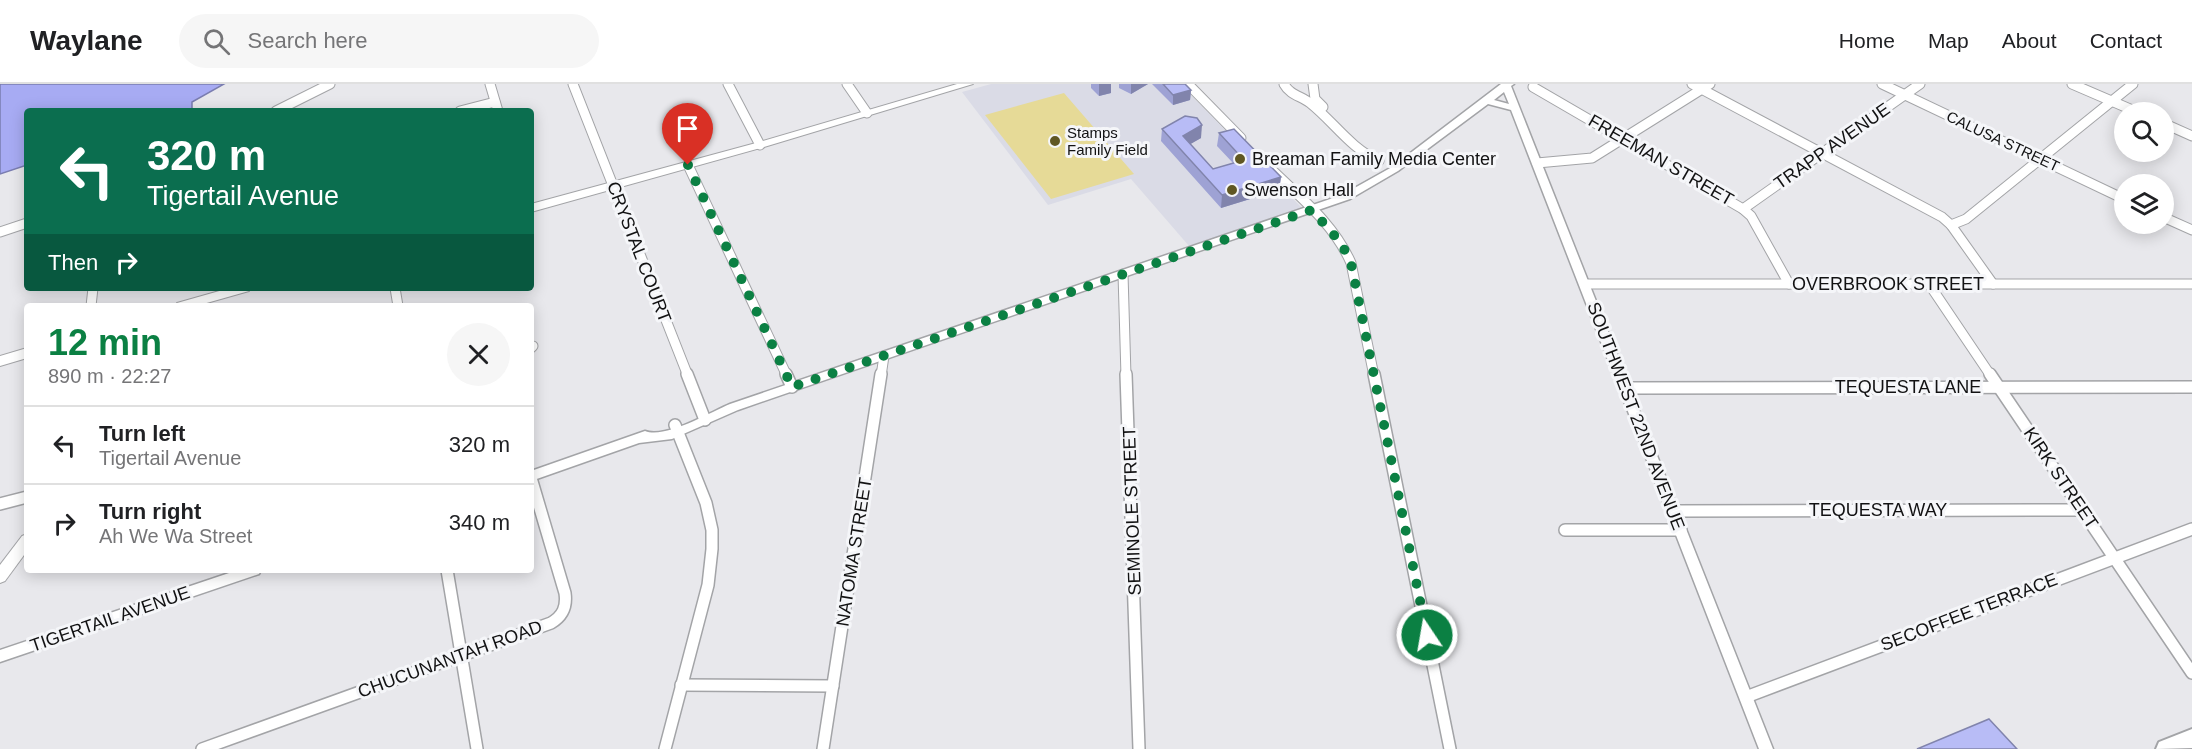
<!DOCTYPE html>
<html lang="en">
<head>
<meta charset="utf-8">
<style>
	body { margin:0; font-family:Helvetica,sans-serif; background:#f6f6f6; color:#202124; height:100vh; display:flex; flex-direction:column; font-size:22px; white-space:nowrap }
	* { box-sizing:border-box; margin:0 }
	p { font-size:20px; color:#757577 }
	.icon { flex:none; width:33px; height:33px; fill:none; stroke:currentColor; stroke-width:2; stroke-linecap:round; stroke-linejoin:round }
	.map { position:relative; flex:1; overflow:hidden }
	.details { position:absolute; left:24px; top:219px; width:510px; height:270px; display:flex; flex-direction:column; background:#fff; border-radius:6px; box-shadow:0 3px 15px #0003 }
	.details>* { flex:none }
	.hud { position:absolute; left:24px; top:24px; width:510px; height:183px; border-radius:6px; box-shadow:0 3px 15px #0003; background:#0b6e4f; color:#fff; overflow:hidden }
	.tools { position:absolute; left:2114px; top:18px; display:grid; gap:12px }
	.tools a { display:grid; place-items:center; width:60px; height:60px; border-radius:50%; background:#fff; box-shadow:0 3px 15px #0003; font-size:30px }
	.pin { position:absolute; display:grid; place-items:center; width:51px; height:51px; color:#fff; margin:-62px -26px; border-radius:50% 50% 50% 0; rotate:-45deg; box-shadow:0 0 6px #0007 }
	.pin .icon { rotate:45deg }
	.me { position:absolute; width:66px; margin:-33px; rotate:348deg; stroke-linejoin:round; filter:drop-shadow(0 0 4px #0008) }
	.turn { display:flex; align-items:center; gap:21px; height:126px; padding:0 24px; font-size:27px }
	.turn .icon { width:78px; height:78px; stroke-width:2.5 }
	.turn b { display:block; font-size:42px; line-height:51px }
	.then { display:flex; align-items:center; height:57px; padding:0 24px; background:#0003; gap:12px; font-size:22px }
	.round { display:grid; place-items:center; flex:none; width:63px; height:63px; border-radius:32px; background:#f6f6f6 }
	.summary { display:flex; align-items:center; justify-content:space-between; height:102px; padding:0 24px }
	h1 { font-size:36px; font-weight:600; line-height:45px; color:#0b8043 }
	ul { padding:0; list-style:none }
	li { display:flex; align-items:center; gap:18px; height:78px; padding:0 24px; border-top:2px solid #e0e0e0 }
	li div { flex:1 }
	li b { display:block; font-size:22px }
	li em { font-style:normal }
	header { display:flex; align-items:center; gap:36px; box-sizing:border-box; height:84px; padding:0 30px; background:#fff; border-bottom:2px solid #e0e0e0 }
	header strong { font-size:28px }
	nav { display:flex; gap:33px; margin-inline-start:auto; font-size:21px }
	.search { width:420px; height:54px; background:#f6f6f6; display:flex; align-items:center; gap:15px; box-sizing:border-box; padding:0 21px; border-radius:33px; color:#757577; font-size:22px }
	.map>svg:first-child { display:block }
</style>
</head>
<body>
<header>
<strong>Waylane</strong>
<div class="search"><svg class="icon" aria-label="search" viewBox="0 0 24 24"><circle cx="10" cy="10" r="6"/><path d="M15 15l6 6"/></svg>Search here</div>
<nav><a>Home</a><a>Map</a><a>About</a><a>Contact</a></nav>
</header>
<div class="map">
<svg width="2192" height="665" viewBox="0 0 2192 665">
	<rect width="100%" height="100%" fill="#e8e8ec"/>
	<path fill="#dadbe6" d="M991 0H1180L1302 124 1189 162 1131 95 1048 121 962 8Z"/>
	<path fill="#e6da97" d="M1064 9 1134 90 1051 115 985 31Z"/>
	<path fill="#a7abf3" stroke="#7a7db0" stroke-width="1.5" d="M0 0H224L192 18V27H27V81L0 90Z"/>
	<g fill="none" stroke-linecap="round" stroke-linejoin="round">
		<defs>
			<g id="minor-far1">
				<path d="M490 0 498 27"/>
				<path d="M573 0 688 292"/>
				<path d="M728 0 760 61"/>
				<path d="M847 0 867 29"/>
				<path d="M1188 0 1241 54"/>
				<path d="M1284 0C1290 11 1301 12 1310 19 1334 38 1350 64 1379 77"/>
				<path d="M1313 0 1315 15 1323 23"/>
				<path d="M1692 0 1942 133 1951 141 1993 200"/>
				<path d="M1882 0 2124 115"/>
				<path d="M2072 0 2137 28"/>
				<path d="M1533 3 1743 125 1751 132 1789 200"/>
				<path d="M276 27 330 0"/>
				<path d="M460 27 495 18"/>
				<path d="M2163 39 2192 52"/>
				<path d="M1537 79 1592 74 1710 0"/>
				<path d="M688 81 787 292"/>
				<path d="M1271 85C1301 114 1334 140 1351 179L1374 292"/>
				<path d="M1743 125 1920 0"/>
				<path d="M2163 133 2192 146"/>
				<path d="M1951 141 1966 135 2133 0"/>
				<path d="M0 148 27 139"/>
				<path d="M1123 190 1126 292"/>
				<path d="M1585 200H2192"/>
				<path d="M1929 200 1991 292"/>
				<path d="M395 204 398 222"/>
				<path d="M91 222 93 204"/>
				<path d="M531 264 533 262"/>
				<path d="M881 292 884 272"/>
			</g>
			<g id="minor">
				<path d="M687 290 705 336"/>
				<path d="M786 290 792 303"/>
				<path d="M1126 290 1139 665"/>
				<path d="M1374 290 1450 665"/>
				<path d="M1990 290 2192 589"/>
				<path d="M1625 304 2192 303"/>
				<path d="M0 420 27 413"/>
				<path d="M1673 427 2082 426"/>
				<path d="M1565 446H1681"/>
				<path d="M447 486 477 665"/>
				<path d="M681 601 833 602"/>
				<path d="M1746 613 2192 445"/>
				<path d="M202 665 551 539C563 532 567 523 565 509L531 394"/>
				<path d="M665 665 708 501 712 465V446L706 419 675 341"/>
				<path d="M823 665 881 290"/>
			</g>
			<g id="tertiary">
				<path d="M1501 0H1514L1511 2 1773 665H1759L1511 26 1488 20 1398 87 1350 115 738 326 672 355 639 359 531 397V387L645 347C665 355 709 329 730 320L1342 111 1392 83ZM1504 8 1509 20 1494 16Z"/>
				<path d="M238 486H261L259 490 0 578V566Z"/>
			</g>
			<g id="secondary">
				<path d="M957 0H973L764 63 531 128V120L756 59Z"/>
				<path d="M230 204H251L249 207 196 222H175L177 219Z"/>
				<path d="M27 264V274L0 282V272Z"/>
				<path d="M27 450V467L5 497 0 499V481L22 452Z"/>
			</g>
			<path id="trunk" d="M2192 645V664L2156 665 2159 658Z"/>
		</defs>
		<use href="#minor-far1" stroke="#a3a4a7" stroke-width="11"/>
		<use href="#minor" stroke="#a3a4a7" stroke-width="14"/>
		<use href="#tertiary" stroke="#a3a4a7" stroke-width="3"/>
		<use href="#secondary" stroke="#a3a4a7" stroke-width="2"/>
		<use href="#trunk" stroke="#a3a4a7" stroke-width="4"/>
		<use href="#minor-far1" stroke="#fff" stroke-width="9"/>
		<use href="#minor" stroke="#fff" stroke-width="11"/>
		<use href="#tertiary" fill="#fff" fill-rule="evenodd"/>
		<use href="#secondary" fill="#fff" fill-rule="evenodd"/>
		<use href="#trunk" fill="#fff" fill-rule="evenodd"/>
	</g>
	<g fill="#9ea2d4">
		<path d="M1091 0H1111V9L1099 12 1091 4Z"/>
		<path d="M1119 0H1148L1131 10 1119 4Z"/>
		<path d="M1152 0H1185L1191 6 1190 16 1173 21Z"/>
		<path d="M1162 45 1201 54 1190 60 1213 85 1233 79 1217 62 1219 49 1281 93 1279 106 1221 124 1161 57Z"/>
	</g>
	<g fill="#8184ac">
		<path d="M1099 0H1111V9L1099 12Z"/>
		<path d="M1131 0H1148L1131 10Z"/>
		<path d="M1191 6 1190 16 1173 21V11Z"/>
		<path d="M1202 41 1201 54 1182 65 1183 52Z"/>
		<path d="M1281 93 1279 106 1221 124 1222 111Z"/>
	</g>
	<g fill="#b8bcf6" stroke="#8184ac" stroke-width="1.5">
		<path d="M1163 0H1185L1191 6 1173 11Z"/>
		<path d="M1185 32 1197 34 1202 41 1183 52 1213 85 1244 76 1219 49 1234 45 1281 93 1222 111 1162 45Z"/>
		<path d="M1989 635 2017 665H1917Z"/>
	</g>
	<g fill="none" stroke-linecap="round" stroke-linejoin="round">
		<path stroke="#0b8043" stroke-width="10" stroke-dasharray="0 18" d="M688 81 792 303 1312 126 1341 159 1351 179 1427 551"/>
	</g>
	<g fill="#605723" stroke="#f5f6f9" stroke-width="2">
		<circle cx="1055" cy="57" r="6"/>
		<circle cx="1240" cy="75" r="6"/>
		<circle cx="1232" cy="106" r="6"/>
	</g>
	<g text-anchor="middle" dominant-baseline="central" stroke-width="6" stroke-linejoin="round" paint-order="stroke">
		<g font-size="15" fill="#121213" stroke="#f5f6f9" text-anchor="start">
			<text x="1067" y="48">Stamps<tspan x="1067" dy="17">Family Field</tspan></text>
		</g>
		<g font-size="15" fill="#121213" stroke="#f5f6f9">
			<text transform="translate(2003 57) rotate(25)">CALUSA STREET</text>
		</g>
		<g font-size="18" fill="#121213" stroke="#f5f6f9">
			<text transform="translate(1832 62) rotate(-35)">TRAPP AVENUE</text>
			<text transform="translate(1661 76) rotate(30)">FREEMAN STREET</text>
			<text transform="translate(639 168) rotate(69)">CRYSTAL COURT</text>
			<text x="1888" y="200">OVERBROOK STREET</text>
			<text x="1908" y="303">TEQUESTA LANE</text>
			<text transform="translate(1636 332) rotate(69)">SOUTHWEST 22ND AVENUE</text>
			<text transform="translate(2061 394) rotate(56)">KIRK STREET</text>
			<text x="1878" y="426">TEQUESTA WAY</text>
			<text transform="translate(1132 427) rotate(-92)">SEMINOLE STREET</text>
			<text transform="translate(854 468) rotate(-81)">NATOMA STREET</text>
			<text transform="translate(1969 528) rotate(-21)">SECOFFEE TERRACE</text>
			<text transform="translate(110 535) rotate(-19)">TIGERTAIL AVENUE</text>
			<text transform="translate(450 575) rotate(-20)">CHUCUNANTAH ROAD</text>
		</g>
		<g font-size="18" fill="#121213" stroke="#f5f6f9" text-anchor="start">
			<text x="1252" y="75">Breaman Family Media Center</text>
			<text x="1244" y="106">Swenson Hall</text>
		</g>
	</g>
</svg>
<div class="tools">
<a><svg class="icon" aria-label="search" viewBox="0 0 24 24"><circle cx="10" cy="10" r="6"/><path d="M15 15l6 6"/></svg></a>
<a><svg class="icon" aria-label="layers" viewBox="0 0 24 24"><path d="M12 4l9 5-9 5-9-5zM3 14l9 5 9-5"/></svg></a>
</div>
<div class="pin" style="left:688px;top:81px;background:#d93025"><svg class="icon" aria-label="arrive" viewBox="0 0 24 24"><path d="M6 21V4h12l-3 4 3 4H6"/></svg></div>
<svg class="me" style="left:1427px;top:551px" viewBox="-20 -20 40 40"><circle r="17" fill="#0b8043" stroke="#fff" stroke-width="3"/><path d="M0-11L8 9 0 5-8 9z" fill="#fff"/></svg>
<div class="hud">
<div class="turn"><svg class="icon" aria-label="left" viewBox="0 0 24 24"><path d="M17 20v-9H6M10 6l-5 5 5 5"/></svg><div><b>320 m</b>Tigertail Avenue</div></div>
<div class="then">Then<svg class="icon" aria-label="right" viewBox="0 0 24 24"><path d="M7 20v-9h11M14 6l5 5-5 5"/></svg></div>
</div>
<section class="details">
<div class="summary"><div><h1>12 min</h1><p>890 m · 22:27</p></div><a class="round"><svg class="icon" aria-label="close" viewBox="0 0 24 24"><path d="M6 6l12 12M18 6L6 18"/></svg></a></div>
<ul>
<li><svg class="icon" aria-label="left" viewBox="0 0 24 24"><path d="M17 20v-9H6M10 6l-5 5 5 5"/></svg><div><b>Turn left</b><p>Tigertail Avenue</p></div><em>320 m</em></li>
<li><svg class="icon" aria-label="right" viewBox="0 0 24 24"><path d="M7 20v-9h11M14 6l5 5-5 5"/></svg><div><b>Turn right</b><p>Ah We Wa Street</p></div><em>340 m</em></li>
</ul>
</section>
</div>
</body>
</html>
